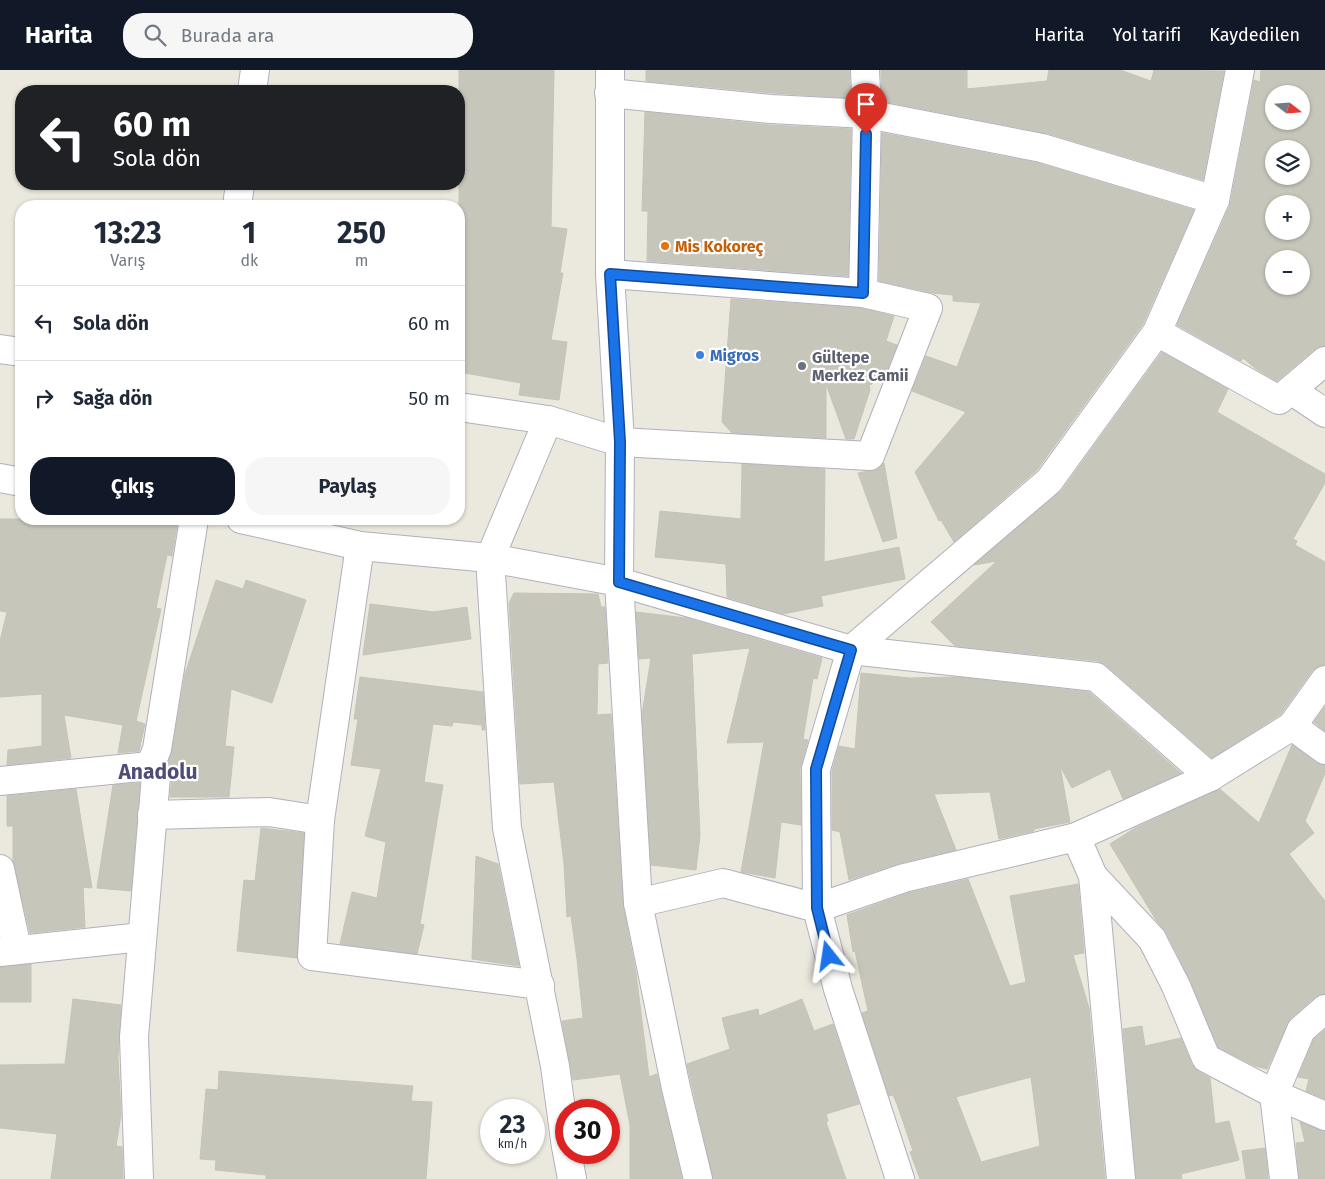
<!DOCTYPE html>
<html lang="tr">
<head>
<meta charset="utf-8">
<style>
	body { margin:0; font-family:"Fira Sans",sans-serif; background:#f6f6f7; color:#1f2937; height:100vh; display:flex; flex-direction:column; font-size:19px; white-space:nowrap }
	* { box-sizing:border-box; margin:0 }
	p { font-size:16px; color:#747a83 }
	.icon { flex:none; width:28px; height:28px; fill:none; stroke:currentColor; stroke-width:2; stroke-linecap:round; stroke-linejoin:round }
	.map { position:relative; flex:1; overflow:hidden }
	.side { position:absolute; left:15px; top:130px; width:450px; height:325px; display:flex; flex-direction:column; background:#fff; border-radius:20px; box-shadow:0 1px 4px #0004 }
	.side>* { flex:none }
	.top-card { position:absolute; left:15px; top:15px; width:450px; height:105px; border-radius:20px; box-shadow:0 1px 4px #0004; background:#202124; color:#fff; overflow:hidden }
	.needle { width:32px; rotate:107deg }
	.tools { position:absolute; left:1265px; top:15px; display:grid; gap:10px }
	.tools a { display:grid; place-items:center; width:45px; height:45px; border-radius:50%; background:#fff; box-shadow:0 1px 4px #0004; font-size:25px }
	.speed { position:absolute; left:480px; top:1029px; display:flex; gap:10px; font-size:25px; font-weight:700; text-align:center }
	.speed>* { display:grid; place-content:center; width:65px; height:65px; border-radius:50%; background:#fff; box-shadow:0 1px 4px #0004; line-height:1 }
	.speed small { font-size:12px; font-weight:400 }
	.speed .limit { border:8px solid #d22; background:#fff; color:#111 }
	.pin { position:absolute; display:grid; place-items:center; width:42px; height:42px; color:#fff; margin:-51px -21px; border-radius:50% 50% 50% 0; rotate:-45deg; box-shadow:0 0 5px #0007 }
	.pin .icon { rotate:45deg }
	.me { position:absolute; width:55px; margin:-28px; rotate:345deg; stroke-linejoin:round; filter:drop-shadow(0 0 4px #0008) }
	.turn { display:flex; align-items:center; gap:18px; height:105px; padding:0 15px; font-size:22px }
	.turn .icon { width:65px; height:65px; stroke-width:2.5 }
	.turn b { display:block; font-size:35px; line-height:42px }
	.eta { display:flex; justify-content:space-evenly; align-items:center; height:85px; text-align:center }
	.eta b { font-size:30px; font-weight:700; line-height:35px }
	.button { display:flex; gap:10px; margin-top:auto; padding:10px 15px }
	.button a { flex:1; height:58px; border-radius:20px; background:#111827; color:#fff; font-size:20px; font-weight:700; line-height:58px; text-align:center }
	.button a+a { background:#f6f6f7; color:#1f2937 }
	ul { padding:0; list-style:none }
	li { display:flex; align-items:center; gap:15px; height:75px; padding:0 15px; border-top:1px solid #e0e1e3 }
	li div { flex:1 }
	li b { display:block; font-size:19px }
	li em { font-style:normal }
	header { display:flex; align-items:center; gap:30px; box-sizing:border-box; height:70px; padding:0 25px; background:#111827; color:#fff }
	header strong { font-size:24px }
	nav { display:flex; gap:28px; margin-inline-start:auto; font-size:18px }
	.search { width:350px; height:45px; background:#f6f6f7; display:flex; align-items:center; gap:12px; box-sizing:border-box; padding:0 18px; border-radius:20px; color:#747a83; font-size:19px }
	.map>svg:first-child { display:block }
</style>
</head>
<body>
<header>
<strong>Harita</strong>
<div class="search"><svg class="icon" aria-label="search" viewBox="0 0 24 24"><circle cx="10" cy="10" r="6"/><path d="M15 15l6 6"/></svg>Burada ara</div>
<nav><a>Harita</a><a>Yol tarifi</a><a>Kaydedilen</a></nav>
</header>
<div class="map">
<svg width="1325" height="1109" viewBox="0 0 1325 1109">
	<rect width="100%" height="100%" fill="#ebe8dd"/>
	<g fill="#c7c6bb" stroke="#c6c4b7" fill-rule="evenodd">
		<path d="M459 0H554L551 157 567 159 560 203H563L551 270 567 272 559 330 519 325 521 313 459 302Z"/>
		<path d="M646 0H849L851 28 772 23 646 11Z"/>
		<path d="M881 0H967V19L1047 11 1049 0H1120L1151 11 1154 0 1224 1 1203 110 1046 63 882 31Z"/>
		<path d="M1261 0H1325V276L1315 279 1277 311 1256 299 1243 288 1241 291 1177 255 1230 135 1254 10 1260 12ZM1274 24H1301V51H1274ZM1274 79H1301V106H1274ZM1274 134H1301V161H1274ZM1274 189H1301V216H1274Z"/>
		<path d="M645 42 769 55 851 59 848 206 647 191 648 141H642Z"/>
		<path d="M882 63 1038 93 1194 140 1143 254 1037 400 954 472 941 450 939 451 915 402 966 342 912 321 926 286 957 297 981 233 953 231V225L932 223 879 211Z"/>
		<path d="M731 229 861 238 894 246 886 271 897 275 883 310 875 307 872 314 869 315 870 320 854 369H846L826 314V368L732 363 722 352Z"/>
		<path d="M1162 282 1228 319 1217 342 1325 404V413L1293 469 1297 471 1295 475 1325 492V595L1318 596 1312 601 1281 644 1212 688 1106 595 1098 591 955 576 931 552 997 491 974 495 1062 420Z"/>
		<path d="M884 393 897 468 883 472 858 403 878 399Z"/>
		<path d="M742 394 825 399 824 492 899 477 905 509 821 526 823 536 783 544 727 527 726 494 655 487 660 441 741 449Z"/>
		<path d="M0 449H178L172 486 167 485 156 538 161 539 136 651 145 654 139 681 118 683 123 655 64 645 71 688 7 695 8 680 42 676V624L0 627V571L7 542 0 541Z"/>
		<path d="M216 510 243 519 246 510 306 530 272 633 231 619 225 676 234 677 229 727H170L172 707 167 695 172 681 185 604Z"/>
		<path d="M514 523 598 524 601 537H605L608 593 598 594 597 645 611 644 623 836 636 903 649 1007 657 1004 682 1109H630V1055L620 1004 573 1010 562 951 583 948 577 889 571 846 567 847 564 794 554 712 520 714 509 533Z"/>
		<path d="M370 534 434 542 467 537 471 569 363 585Z"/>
		<path d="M636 542 686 548 822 588 817 609 813 608 803 669 808 670 800 699 801 755 781 752 775 808 741 802 764 672 727 673 750 578 692 584 700 765 696 800 651 795 642 644 651 588 639 589Z"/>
		<path d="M861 603 910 608 956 607 1089 622 1181 703 1123 729 1110 699 1072 718 1060 696 1070 752 1034 759V761L999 769 990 722 934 724 956 780 900 793 849 810 840 762 832 760V701L839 676 855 679Z"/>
		<path d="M360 607 483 622 485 660H482V655L453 652 452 656 433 654 424 712 443 715 420 854 424 855 417 884 340 874 352 822 377 828 386 772 365 766 381 699 351 695 358 649H354Z"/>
		<path d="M1325 637V661L1314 652Z"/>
		<path d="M1292 675 1316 693 1325 695V703L1305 751 1314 763 1289 784 1325 831V924L1315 927 1290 949 1267 999 1255 996 1218 977 1190 910 1166 862 1156 850 1110 774 1135 758 1220 719 1259 753Z"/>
		<path d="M140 713 131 821 97 818 113 715Z"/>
		<path d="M76 719 92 818 83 817 85 857 30 863 13 792V756H7V726Z"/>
		<path d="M261 758 304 763 297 888 237 881 244 810 255 811Z"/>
		<path d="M476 786 498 794 519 896 472 889Z"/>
		<path d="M968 809 1010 916 1026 912 1010 826 1078 814 1084 883 1073 885 1089 938 1105 1109H920L910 1082 913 1081 897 1034 893 1025 889 1026 862 943 868 941 855 881 853 882 847 845 908 823ZM1031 1007 1040 1076 981 1092 956 1027Z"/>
		<path d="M31 894V932H0V897Z"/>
		<path d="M73 929 121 935 118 988 121 1045 116 1076 122 1077 123 1109H51L57 1064 0 1058V995L65 994Z"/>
		<path d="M802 929 814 961 833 954 859 1034 826 1044 828 1051 826 1052 846 1109H713L687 994 730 979 722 948 758 939 759 946Z"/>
		<path d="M1142 956 1145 976 1181 968 1192 995 1199 1002 1210 1008 1215 1054 1229 1051 1239 1090 1181 1104 1182 1109H1136L1123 959Z"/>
		<path d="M1325 960V1029L1306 1021 1309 1009 1298 1007 1314 969Z"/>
		<path d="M219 1001 413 1016 411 1031 432 1032 426 1109H266V1105L215 1100 216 1090 200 1089 206 1019 218 1020Z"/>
		<path d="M1300 1052 1325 1061V1109H1299L1296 1073 1305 1072Z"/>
		<path d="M1265 1078 1268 1109H1246L1242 1081Z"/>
	</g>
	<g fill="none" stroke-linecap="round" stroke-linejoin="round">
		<defs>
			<g id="minor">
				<path d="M610 0V204L620 372 619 512 638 833 676 1018 698 1109"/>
				<path d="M252 21 255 0"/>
				<path d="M609 23 771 39 867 44 1042 78 1215 130"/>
				<path d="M237 136 240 114"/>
				<path d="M610 204 863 223 867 44 865 0"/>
				<path d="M1157 262 1279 330 1325 291"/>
				<path d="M0 279 21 282"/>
				<path d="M1291 320 1325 343"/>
				<path d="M459 337 548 350"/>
				<path d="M0 408 21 412"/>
				<path d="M241 449 360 476 490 488 619 512 851 580 1049 411 1157 262 1215 130 1240 0"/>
				<path d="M360 476 320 750 312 886 540 915"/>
				<path d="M1292 656 1325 680"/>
				<path d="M0 711 150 696"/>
				<path d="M152 745 269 742 320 750"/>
				<path d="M1076 767 1093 806 1121 1109"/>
				<path d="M0 799 17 879"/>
				<path d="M1093 806 1152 869 1176 916 1206 988 1274 1024 1325 1046"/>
				<path d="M638 833 723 813 817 838 904 808 1076 767 1210 707 1292 656 1325 610"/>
				<path d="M0 882 142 867"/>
				<path d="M566 1077 555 996 507 758 490 488 548 350 620 372 870 386 928 238 863 223"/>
				<path d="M567 1082 572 1109"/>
				<path d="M139 1109 134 967 156 706 150 696 157 679 194 449"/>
				<path d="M900 1109 838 919 817 838 816 699 851 580 1096 607 1210 707"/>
				<path d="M1284 1109 1274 1024 1301 960 1325 939"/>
			</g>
		</defs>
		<use href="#minor" stroke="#b1b0bd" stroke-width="30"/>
		<use href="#minor" stroke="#fff" stroke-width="28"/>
	</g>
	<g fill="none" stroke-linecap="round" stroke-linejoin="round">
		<defs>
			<path id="route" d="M829 886 817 838 816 699 851 580 619 512 620 372 610 204 863 223 866 64"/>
		</defs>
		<use href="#route" stroke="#114b97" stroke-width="12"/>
		<use href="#route" stroke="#1a73e8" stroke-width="9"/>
	</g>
	<circle fill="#e8710a" stroke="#fff" stroke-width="2" cx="665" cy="176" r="5"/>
	<circle fill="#3f7fe0" stroke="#fff" stroke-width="2" cx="700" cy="285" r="5"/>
	<circle fill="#6b7280" stroke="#fff" stroke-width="2" cx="802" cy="296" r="5"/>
	<g text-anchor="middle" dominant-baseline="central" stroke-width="4.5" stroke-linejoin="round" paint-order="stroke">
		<g font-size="16" font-weight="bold" fill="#c56008" stroke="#fff" text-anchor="start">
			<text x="675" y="176">Mis Kokoreç</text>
		</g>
		<g font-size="16" font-weight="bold" fill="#366cbe" stroke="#fff" text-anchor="start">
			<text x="710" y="285">Migros</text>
		</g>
		<g font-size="16" font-weight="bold" fill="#5b616d" stroke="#fff" text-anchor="start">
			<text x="812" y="287">Gültepe<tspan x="812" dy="18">Merkez Camii</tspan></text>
		</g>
		<g font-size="21" font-weight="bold" fill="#4f4d78" stroke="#fff">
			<text x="158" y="702">Anadolu</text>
		</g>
	</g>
</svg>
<div class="tools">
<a><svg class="needle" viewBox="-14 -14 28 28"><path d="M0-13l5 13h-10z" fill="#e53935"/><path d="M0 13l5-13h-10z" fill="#747a83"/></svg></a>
<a><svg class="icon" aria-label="layers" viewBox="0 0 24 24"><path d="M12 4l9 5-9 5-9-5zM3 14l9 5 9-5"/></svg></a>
<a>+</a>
<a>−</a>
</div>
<div class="speed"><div>23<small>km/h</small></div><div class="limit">30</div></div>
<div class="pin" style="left:866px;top:64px;background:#d93025"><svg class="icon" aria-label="arrive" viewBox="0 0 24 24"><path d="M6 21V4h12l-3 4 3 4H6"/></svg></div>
<svg class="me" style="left:829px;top:886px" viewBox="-20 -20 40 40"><path d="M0-17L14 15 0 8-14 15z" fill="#1a73e8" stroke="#fff" stroke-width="4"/></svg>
<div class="top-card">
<div class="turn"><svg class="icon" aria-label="left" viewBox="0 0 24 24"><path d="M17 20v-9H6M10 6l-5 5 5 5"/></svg><div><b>60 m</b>Sola dön</div></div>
</div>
<section class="side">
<div class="eta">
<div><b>13:23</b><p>Varış</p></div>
<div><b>1</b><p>dk</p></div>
<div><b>250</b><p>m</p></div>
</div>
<ul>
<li><svg class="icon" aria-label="left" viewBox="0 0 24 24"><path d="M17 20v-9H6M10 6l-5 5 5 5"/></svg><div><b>Sola dön</b></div><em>60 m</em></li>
<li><svg class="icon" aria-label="right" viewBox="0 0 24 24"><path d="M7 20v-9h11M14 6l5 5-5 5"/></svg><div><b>Sağa dön</b></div><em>50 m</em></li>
</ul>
<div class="button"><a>Çıkış</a><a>Paylaş</a></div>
</section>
</div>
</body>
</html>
